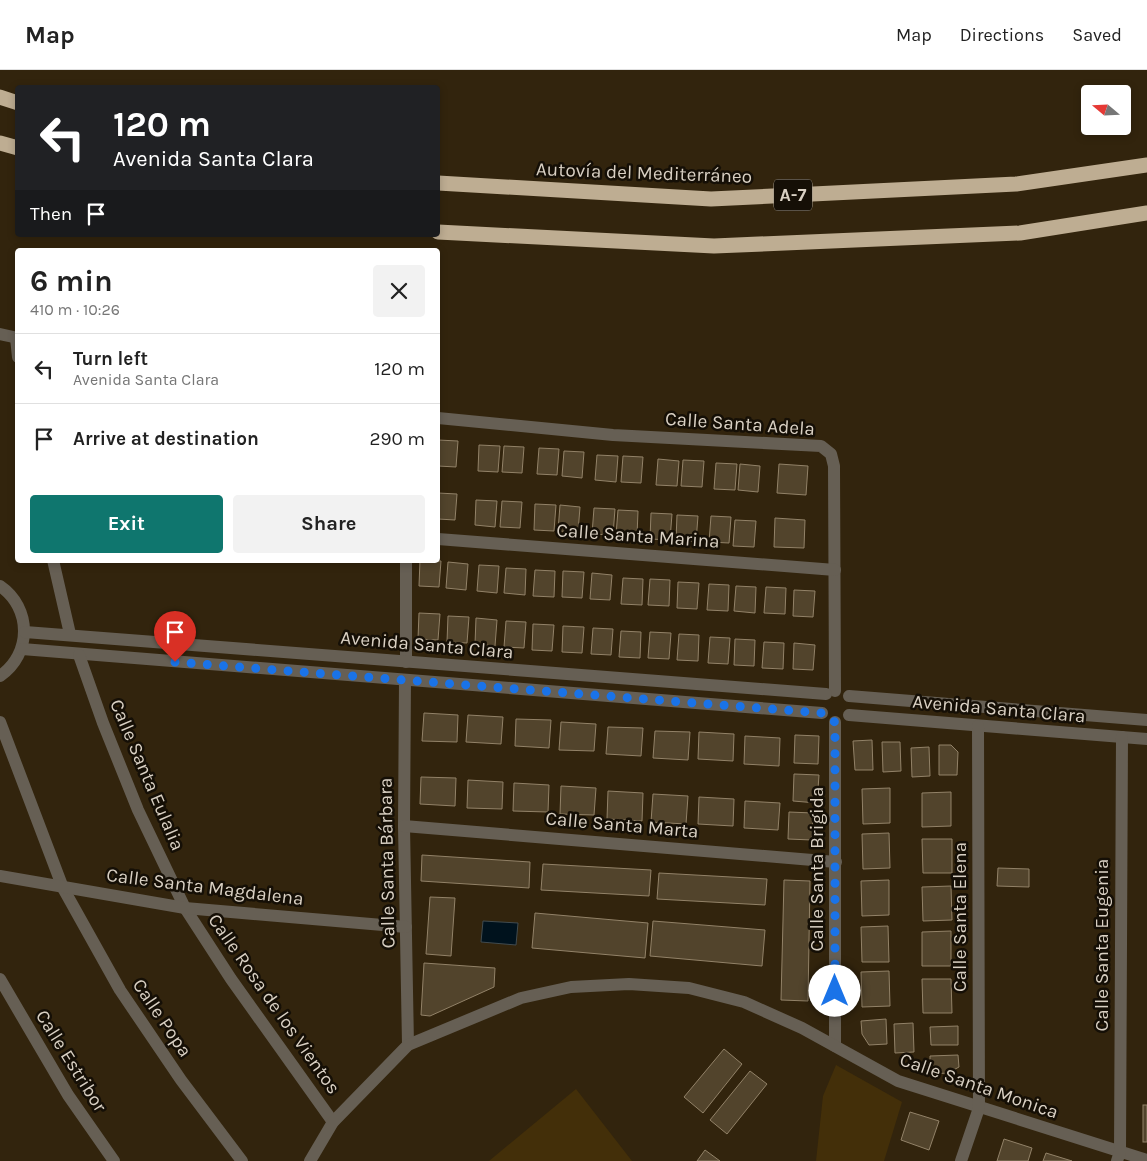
<!DOCTYPE html>
<html lang="en">
<head>
<meta charset="utf-8">
<style>
	body { margin:0; font-family:Karla,sans-serif; background:#f2f2f2; color:#222; height:100vh; display:flex; flex-direction:column; font-size:19px; white-space:nowrap }
	* { box-sizing:border-box; margin:0 }
	p { font-size:16px; color:#767676 }
	.icon { flex:none; width:28px; height:28px; fill:none; stroke:currentColor; stroke-width:2; stroke-linecap:round; stroke-linejoin:round }
	.map { position:relative; flex:1; overflow:hidden }
	.drawer { position:absolute; left:15px; top:178px; width:425px; height:315px; display:flex; flex-direction:column; background:#fff; border-radius:5px; box-shadow:0 2px 8px #0003 }
	.drawer>* { flex:none }
	.guide { position:absolute; left:15px; top:15px; width:425px; height:152px; border-radius:5px; box-shadow:0 2px 8px #0003; background:#202124; color:#fff; overflow:hidden }
	.needle { width:32px; rotate:289deg }
	.controls { position:absolute; left:1081px; top:15px; display:grid; gap:10px }
	.controls a { display:grid; place-items:center; width:50px; height:50px; border-radius:5px; background:#fff; box-shadow:0 2px 8px #0003; font-size:25px }
	.pin { position:absolute; display:grid; place-items:center; width:42px; height:42px; color:#fff; margin:-51px -21px; border-radius:50% 50% 50% 0; rotate:-45deg; box-shadow:0 0 5px #0007 }
	.pin .icon { rotate:45deg }
	.me { position:absolute; width:55px; margin:-28px; rotate:0deg; stroke-linejoin:round; filter:drop-shadow(0 0 4px #0008) }
	.turn { display:flex; align-items:center; gap:18px; height:105px; padding:0 15px; font-size:22px }
	.turn .icon { width:65px; height:65px; stroke-width:2.5 }
	.turn b { display:block; font-size:35px; line-height:42px }
	.then { display:flex; align-items:center; height:48px; padding:0 15px; background:#0003; gap:10px; font-size:19px }
	.round { display:grid; place-items:center; flex:none; width:52px; height:52px; border-radius:5px; background:#f2f2f2 }
	.overview { display:flex; align-items:center; justify-content:space-between; height:85px; padding:0 15px }
	h1 { font-size:30px; font-weight:700; line-height:38px }
	.cta { display:flex; gap:10px; margin-top:auto; padding:10px 15px }
	.cta a { flex:1; height:58px; border-radius:5px; background:#0f766e; color:#fff; font-size:20px; font-weight:700; line-height:58px; text-align:center }
	.cta a+a { background:#f2f2f2; color:#222 }
	ul { padding:0; list-style:none }
	li { display:flex; align-items:center; gap:15px; height:70px; padding:0 15px; border-top:1px solid #e0e0e0 }
	li div { flex:1 }
	li b { display:block; font-size:19px }
	li em { font-style:normal }
	header { display:flex; align-items:center; gap:30px; box-sizing:border-box; height:70px; padding:0 25px; background:#fff; border-bottom:1px solid #e0e0e0 }
	header strong { font-size:24px }
	nav { display:flex; gap:28px; margin-inline-start:auto; font-size:18px }
	.map>svg:first-child { display:block }
</style>
</head>
<body>
<header>
<strong>Map</strong>
<nav><a>Map</a><a>Directions</a><a>Saved</a></nav>
</header>
<div class="map">
<svg width="1147" height="1091" viewBox="0 0 1147 1091">
	<rect width="100%" height="100%" fill="#32240d"/>
	<g fill="#432f09">
		<path d="M836 995 902 1032 884 1091H816L823 1026Z"/>
		<path d="M576 1019 632 1091H489Z"/>
	</g>
	<path fill="#00121d" stroke="#414b4f" d="M483 851 518 853 516 875 481 872Z"/>
	<g fill="#52442c" stroke="#928268">
		<path d="M438 370 458 371 456 397 438 396Z"/>
		<path d="M479 375 500 376 498 402 478 401Z"/>
		<path d="M504 376 524 377 522 403 502 402Z"/>
		<path d="M539 378 559 379 557 405 537 404Z"/>
		<path d="M564 381 584 382 582 408 562 406Z"/>
		<path d="M597 385 618 386 616 412 595 410Z"/>
		<path d="M623 386 643 387 641 413 621 412Z"/>
		<path d="M658 389 679 391 677 416 656 415Z"/>
		<path d="M683 390 704 391 702 417 681 416Z"/>
		<path d="M716 393 737 394 735 420 714 419Z"/>
		<path d="M740 394 760 396 758 422 738 420Z"/>
		<path d="M779 394 808 396 806 425 777 423Z"/>
		<path d="M438 423 457 424 455 450 438 449Z"/>
		<path d="M476 430 497 431 495 457 475 455Z"/>
		<path d="M502 431 522 432 520 458 500 457Z"/>
		<path d="M535 434 556 435 554 461 534 460Z"/>
		<path d="M560 435 580 437 578 462 558 461Z"/>
		<path d="M594 438 615 439 613 465 592 464Z"/>
		<path d="M618 440 638 441 637 466 616 465Z"/>
		<path d="M651 443 672 444 670 470 650 469Z"/>
		<path d="M677 445 698 446 696 472 676 470Z"/>
		<path d="M711 446 731 447 729 473 709 472Z"/>
		<path d="M775 448 805 450 804 478 774 477Z"/>
		<path d="M735 450 756 451 754 477 733 476Z"/>
		<path d="M420 490 441 491 439 517 419 516Z"/>
		<path d="M448 492 468 494 466 520 446 518Z"/>
		<path d="M479 495 499 496 497 523 477 521Z"/>
		<path d="M506 498 526 499 525 525 504 523Z"/>
		<path d="M535 500 555 501 554 527 533 526Z"/>
		<path d="M563 501 584 502 582 528 562 527Z"/>
		<path d="M592 503 612 505 610 530 590 529Z"/>
		<path d="M623 508 643 509 642 535 621 534Z"/>
		<path d="M650 509 670 510 669 536 648 535Z"/>
		<path d="M678 512 699 513 697 539 677 538Z"/>
		<path d="M709 514 729 515 728 541 707 540Z"/>
		<path d="M736 516 756 517 755 543 734 541Z"/>
		<path d="M766 517 786 518 785 544 764 543Z"/>
		<path d="M794 520 815 521 813 547 793 546Z"/>
		<path d="M419 543 440 544 438 570 418 569Z"/>
		<path d="M448 546 469 547 467 573 447 572Z"/>
		<path d="M476 548 497 550 495 576 475 574Z"/>
		<path d="M506 551 526 552 524 578 504 577Z"/>
		<path d="M533 554 554 555 552 581 532 580Z"/>
		<path d="M563 556 584 557 582 583 562 582Z"/>
		<path d="M593 558 613 559 611 585 591 584Z"/>
		<path d="M621 561 641 562 640 588 619 587Z"/>
		<path d="M650 562 671 563 669 589 648 588Z"/>
		<path d="M679 564 699 565 698 591 677 590Z"/>
		<path d="M710 567 730 568 728 594 708 593Z"/>
		<path d="M735 569 755 570 754 596 734 595Z"/>
		<path d="M764 572 784 573 783 599 762 598Z"/>
		<path d="M794 573 815 575 813 600 793 599Z"/>
		<path d="M424 643 458 645 457 672 422 671Z"/>
		<path d="M468 645 503 647 501 674 466 672Z"/>
		<path d="M516 649 551 650 549 678 515 676Z"/>
		<path d="M561 652 596 654 594 681 559 680Z"/>
		<path d="M608 657 643 658 641 686 606 684Z"/>
		<path d="M655 661 690 662 688 690 653 688Z"/>
		<path d="M699 662 734 664 733 691 698 689Z"/>
		<path d="M795 665 819 666 818 694 794 693Z"/>
		<path d="M745 666 780 668 779 696 744 694Z"/>
		<path d="M872 670 873 700H855L853 671Z"/>
		<path d="M882 672H900L901 701 883 702Z"/>
		<path d="M939 675H951L958 682 957 705H939Z"/>
		<path d="M929 677 930 706 912 707 911 678Z"/>
		<path d="M794 704 819 705 817 733 793 731Z"/>
		<path d="M421 707 456 708 455 736 420 734Z"/>
		<path d="M468 710 503 712 502 739 467 738Z"/>
		<path d="M514 713 549 715 548 742 513 741Z"/>
		<path d="M561 716 596 718 594 745 560 744Z"/>
		<path d="M890 718V753L863 754 862 719Z"/>
		<path d="M608 721 643 723 642 751 607 749Z"/>
		<path d="M951 722V756L922 757V723Z"/>
		<path d="M653 724 688 726 686 754 651 752Z"/>
		<path d="M699 727 734 729 733 756 698 754Z"/>
		<path d="M745 731 780 733 778 760 744 758Z"/>
		<path d="M789 742 813 743 812 770 788 769Z"/>
		<path d="M889 763 890 798 863 799 862 764Z"/>
		<path d="M922 769H952V803H923Z"/>
		<path d="M422 785 530 792 529 818 421 811Z"/>
		<path d="M543 794 651 800 649 826 541 820Z"/>
		<path d="M998 798 1029 799V817L997 816Z"/>
		<path d="M659 803 767 809 765 835 657 829Z"/>
		<path d="M784 810 810 811 808 931 781 930Z"/>
		<path d="M889 810V845L862 846 861 811Z"/>
		<path d="M951 816 952 850 923 851 922 817Z"/>
		<path d="M430 827 455 828 451 886 426 884Z"/>
		<path d="M535 843 648 853 645 888 532 878Z"/>
		<path d="M653 851 765 860 762 896 650 886Z"/>
		<path d="M888 856 889 892H862L861 857Z"/>
		<path d="M951 861V896H922V862Z"/>
		<path d="M424 893 495 898 494 917 430 946 421 945Z"/>
		<path d="M889 901 890 936 862 937 861 902Z"/>
		<path d="M922 909H951L952 943H923Z"/>
		<path d="M886 949 887 974 869 975 862 964 861 951Z"/>
		<path d="M913 953 914 982 895 983 894 954Z"/>
		<path d="M958 956V975H931L930 957Z"/>
		<path d="M724 979 742 994 703 1043 684 1027Z"/>
		<path d="M958 985 959 997 948 1003 930 1004V986Z"/>
		<path d="M750 1001 767 1014 727 1064 710 1050Z"/>
		<rect x="1143" y="1035" width="4" height="37"/>
		<path d="M910 1042 939 1051 929 1080 901 1070Z"/>
		<path d="M1004 1069 1032 1078 1028 1091H997Z"/>
		<path d="M705 1080 720 1091H697Z"/>
		<path d="M1046 1083 1072 1091H1043Z"/>
	</g>
	<g fill="none" stroke-linecap="round" stroke-linejoin="round">
		<g stroke="#665f54" stroke-width="12">
			<path d="M0 264 18 268"/>
			<path d="M16 268 18 287"/>
			<path d="M438 348 613 365 821 376 831 384 834 396 835 621"/>
			<path d="M438 469 835 500"/>
			<path d="M53 490 70 564"/>
			<path d="M406 490V592"/>
			<path d="M0 516C32 538 32 584 0 606"/>
			<path d="M25 562 826 624"/>
			<path d="M22 579 822 643"/>
			<path d="M79 585 103 653 138 740 185 838 231 909 333 1052"/>
			<path d="M405 610 404 756 408 975"/>
			<path d="M849 626 1147 650"/>
			<path d="M849 645 1147 669"/>
			<path d="M0 652 63 818 120 920 181 1010 242 1091"/>
			<path d="M404 756 836 792"/>
			<path d="M0 806 185 838 406 857"/>
			<path d="M0 909 68 1025 114 1091"/>
			<path d="M835 976V652"/>
			<path d="M310 1091 333 1052 408 975 521 928 571 917 629 914 689 918 744 932 802 958 898 1011 1147 1090"/>
			<path d="M961 1091 979 1038 978 656"/>
			<path d="M1117 1091 1120 1082 1122 667"/>
		</g>
		<g stroke="#bead92" stroke-width="15">
			<path d="M0 27 18 33"/>
			<path d="M0 73 18 78"/>
			<path d="M438 113 711 129 1016 114 1147 95"/>
			<path d="M438 162 714 176 1020 163 1147 143"/>
		</g>
	</g>
	<g fill="none" stroke-linecap="round" stroke-linejoin="round">
		<path stroke="#1a73e8" stroke-width="9" stroke-dasharray="0 16.2" d="M175 592 822 643 826 647 835 652V921"/>
	</g>
	<g text-anchor="middle" dominant-baseline="central" stroke-width="5" stroke-linejoin="round" paint-order="stroke">
		<rect fill="#150f06" stroke="#9e968a" stroke-width="1" x="774" y="109.5" width="38" height="31" rx="4"/>
		<g font-size="18" font-weight="bold" fill="#d9d0c3">
			<text x="793" y="125">A-7</text>
		</g>
		<g font-size="19" fill="#d9d0c3" stroke="#150f06">
			<text transform="translate(644 103) rotate(2)">Autovía del Mediterráneo</text>
			<text transform="translate(740 354) rotate(4)">Calle Santa Adela</text>
			<text transform="translate(638 466) rotate(4)">Calle Santa Marina</text>
			<text transform="translate(427 575) rotate(5)">Avenida Santa Clara</text>
			<text transform="translate(999 639) rotate(5)">Avenida Santa Clara</text>
			<text transform="translate(147 705) rotate(67)">Calle Santa Eulalia</text>
			<text transform="translate(622 755) rotate(5)">Calle Santa Marta</text>
			<text transform="translate(387 793) rotate(-91)">Calle Santa Bárbara</text>
			<text transform="translate(817 799) rotate(-90)">Calle Santa Brigida</text>
			<text transform="translate(205 817) rotate(7)">Calle Santa Magdalena</text>
			<text transform="translate(960 847) rotate(-90)">Calle Santa Elena</text>
			<text transform="translate(1102 875) rotate(-90)">Calle Santa Eugenia</text>
			<text transform="translate(274 934) rotate(55)">Calle Rosa de los Vientos</text>
			<text transform="translate(162 948) rotate(56)">Calle Popa</text>
			<text transform="translate(71 991) rotate(58)">Calle Estribor</text>
			<text transform="translate(979 1016) rotate(19)">Calle Santa Monica</text>
		</g>
	</g>
</svg>
<div class="controls">
<a><svg class="needle" viewBox="-14 -14 28 28"><path d="M0-13l5 13h-10z" fill="#e53935"/><path d="M0 13l5-13h-10z" fill="#767676"/></svg></a>
</div>
<div class="pin" style="left:175px;top:592px;background:#d93025"><svg class="icon" aria-label="arrive" viewBox="0 0 24 24"><path d="M6 21V4h12l-3 4 3 4H6"/></svg></div>
<svg class="me" style="left:835px;top:921px" viewBox="-20 -20 40 40"><circle r="19" fill="#fff"/><path d="M0-13L10 11 0 6-10 11z" fill="#1a73e8"/></svg>
<div class="guide">
<div class="turn"><svg class="icon" aria-label="left" viewBox="0 0 24 24"><path d="M17 20v-9H6M10 6l-5 5 5 5"/></svg><div><b>120 m</b>Avenida Santa Clara</div></div>
<div class="then">Then<svg class="icon" aria-label="arrive" viewBox="0 0 24 24"><path d="M6 21V4h12l-3 4 3 4H6"/></svg></div>
</div>
<section class="drawer">
<div class="overview"><div><h1>6 min</h1><p>410 m · 10:26</p></div><a class="round"><svg class="icon" aria-label="close" viewBox="0 0 24 24"><path d="M6 6l12 12M18 6L6 18"/></svg></a></div>
<ul>
<li><svg class="icon" aria-label="left" viewBox="0 0 24 24"><path d="M17 20v-9H6M10 6l-5 5 5 5"/></svg><div><b>Turn left</b><p>Avenida Santa Clara</p></div><em>120 m</em></li>
<li><svg class="icon" aria-label="arrive" viewBox="0 0 24 24"><path d="M6 21V4h12l-3 4 3 4H6"/></svg><div><b>Arrive at destination</b></div><em>290 m</em></li>
</ul>
<div class="cta"><a>Exit</a><a>Share</a></div>
</section>
</div>
</body>
</html>
